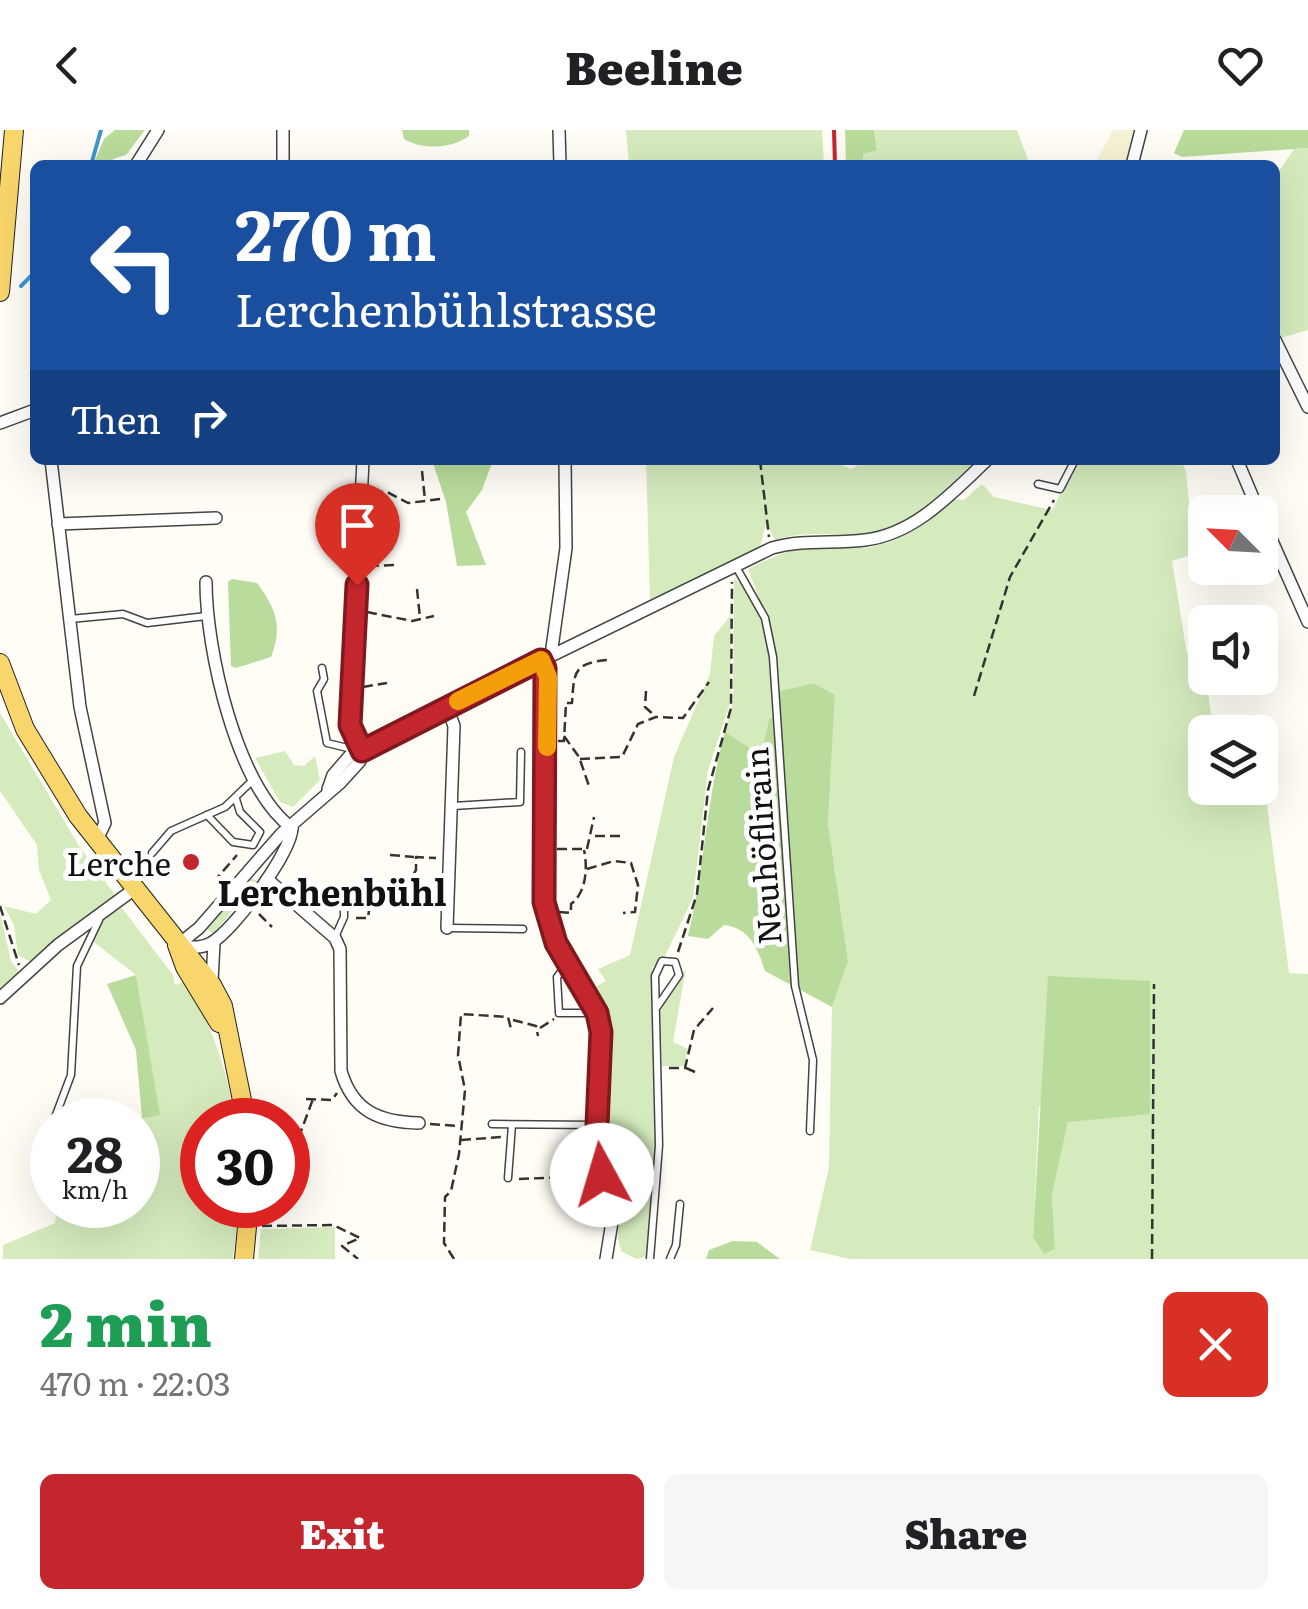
<!DOCTYPE html>
<html lang="en">
<head>
<meta charset="utf-8">
<style>
	body { margin:0; font-family:Literata,serif; background:#f6f6f6; color:#202124; height:100vh; display:flex; flex-direction:column; font-size:38px; white-space:nowrap }
	* { box-sizing:border-box; margin:0 }
	p { font-size:32px; color:#757577 }
	.icon { flex:none; width:55px; height:55px; fill:none; stroke:currentColor; stroke-width:2; stroke-linecap:round; stroke-linejoin:round }
	.map { position:relative; height:1129px; overflow:hidden }
	.drawer { display:flex; flex-direction:column; background:#fff; flex:1 }
	.drawer>* { flex:none }
	.hud { position:absolute; left:30px; top:30px; width:1250px; height:305px; border-radius:15px; box-shadow:0 10px 40px #0002; background:#1a4fa0; color:#fff; overflow:hidden }
	.needle { width:65px; rotate:294deg }
	.controls { position:absolute; left:1188px; top:365px; display:grid; gap:20px }
	.controls a { display:grid; place-items:center; width:90px; height:90px; border-radius:15px; background:#fff; box-shadow:0 10px 40px #0002; font-size:50px }
	.speed { position:absolute; left:30px; top:968px; display:flex; gap:20px; font-size:50px; font-weight:700; text-align:center }
	.speed>* { display:grid; place-content:center; width:130px; height:130px; border-radius:50%; background:#fff; box-shadow:0 10px 40px #0002; line-height:1 }
	.speed small { font-size:25px; font-weight:400 }
	.speed .limit { border:15px solid #d22; background:#fff; color:#111 }
	.pin { position:absolute; display:grid; place-items:center; width:85px; height:85px; color:#fff; margin:-102px -42px; border-radius:50% 50% 50% 0; rotate:-45deg; box-shadow:0 0 10px #0007 }
	.pin .icon { rotate:45deg }
	.me { position:absolute; width:110px; margin:-55px; rotate:354deg; stroke-linejoin:round; filter:drop-shadow(0 0 8px #0008) }
	.turn { display:flex; align-items:center; gap:35px; height:210px; padding:0 40px; font-size:45px }
	.turn .icon { width:130px; height:130px; stroke-width:2.5 }
	.turn b { display:block; font-size:70px; line-height:85px }
	.then { display:flex; align-items:center; height:95px; padding:0 40px; background:#0003; gap:20px; font-size:38px }
	.round { display:grid; place-items:center; flex:none; width:105px; height:105px; border-radius:15px; background:#f6f6f6 }
	.summary { display:flex; align-items:center; justify-content:space-between; height:170px; padding:0 40px }
	h1 { font-size:60px; font-weight:800; line-height:75px; color:#1e9e55 }
	.action { display:flex; gap:20px; margin-top:auto; padding:20px 40px }
	.action a { flex:1; height:115px; border-radius:15px; background:#c4262e; color:#fff; font-size:40px; font-weight:800; line-height:115px; text-align:center }
	.action a+a { background:#f6f6f6; color:#202124 }
	header { display:flex; justify-content:space-between; align-items:center; height:130px; padding:0 40px; background:#fff; font-size:45px; font-weight:800 }
	.map>svg:first-child { display:block }
</style>
</head>
<body>
<header><svg class="icon" aria-label="back" viewBox="0 0 24 24"><path d="M15 5l-7 7 7 7"/></svg>Beeline<svg class="icon" aria-label="heart" viewBox="0 0 24 24"><path d="M12 20l-8-8c-3-5 5-10 8-4 3-6 11-1 8 4z"/></svg></header>
<div class="map">
<svg width="1308" height="1129" viewBox="0 0 1308 1129">
	<rect width="100%" height="100%" fill="#fffdf5"/>
	<path fill="#f6f3d4" d="M1113 0H1133L1125 35H1094Z"/>
	<g fill="#d5ebbd" fill-rule="evenodd">
		<path d="M626 0H822L824 35H629Z"/>
		<path d="M874 0H1017L1030 35H863V24L877 19Z"/>
		<path d="M1308 18V200L1281 208 1275 201V47L1294 19Z"/>
		<path d="M646 330H828L851 339 866 330H977C942 362 910 399 860 404 830 406 805 400 775 410L766 394 760 417 650 471Z"/>
		<path d="M1078 330H1181L1186 342 1194 424 1172 431 1187 524H1202L1214 602H1205V658L1265 659 1289 843 1308 844V1129H850L810 1120 829 1037 832 877 848 831 828 694 835 565 814 553 780 561 770 497 748 439C770 428 791 418 816 416 832 415 848 419 864 418 901 413 927 394 954 369L964 370 982 354 994 367 1052 380ZM1039 976 1068 992 1052 1065 1055 1119 1033 1107Z"/>
		<path d="M734 448C772 475 772 542 775 583L769 589 761 626 725 602 733 572Z"/>
		<path d="M731 485 730 573 708 640 693 768 664 828 652 838 656 1014 648 1126 637 1129 621 1121 618 1108C619 1076 608 1045 605 1013 601 958 621 910 593 858L606 851 598 839 630 825 674 627 710 544 714 506Z"/>
		<path d="M0 583 79 716 115 765 31 832 18 825 14 795 4 776 36 784 51 770 39 740 37 715 0 661Z"/>
		<path d="M285 621 294 635 304 636 315 626 320 650 293 677 280 672 255 628Z"/>
		<path d="M250 748 258 751 213 804 207 799Z"/>
		<path d="M122 778 173 845 175 855 183 852C214 896 226 938 235 990H202V1075H239L233 1129H3V1115L55 1093 57 1075H138V990H128L159 984 136 845 90 809 108 785Z"/>
		<path d="M0 783 11 831 21 844 0 864Z"/>
		<path d="M686 838 673 912 688 919 684 936H662L660 880Z"/>
		<path d="M335 1097V1129H258L261 1099Z"/>
	</g>
	<g fill="#b9dc9c">
		<path d="M115 0H145L126 25 113 29 111 35H93L104 9Z"/>
		<path d="M402 0H469V6C451 19 422 20 404 9Z"/>
		<path d="M845 0H874L877 20 863 24V35H846Z"/>
		<path d="M1184 0H1308V18L1182 27 1174 23Z"/>
		<path d="M432 330H493L482 360 466 382 486 435 457 436 446 372Z"/>
		<path d="M232 449 257 453C276 479 283 496 271 527L236 538 231 536 228 452Z"/>
		<path d="M814 553 835 565 828 694 848 831 832 877 765 841C758 819 750 798 724 795L708 809 688 806C705 738 706 669 725 602L761 625 769 589 780 581V561Z"/>
		<path d="M136 845 160 985 142 988 136 920 107 854Z"/>
		<path d="M1048 846 1150 851V984L1068 992 1052 1065 1055 1119 1044 1124 1033 1107Z"/>
		<path d="M733 1111 757 1112 780 1129H706L709 1120Z"/>
	</g>
	<g fill="none" stroke-linecap="round" stroke-linejoin="round">
		<g stroke="#3f96cf" stroke-width="4">
			<path d="M91 35 101 0"/>
			<path d="M21 156 35 142"/>
		</g>
		<defs>
			<g id="lane">
				<path d="M1038 354 1060 359 1075 330"/>
				<path d="M735 435 765 488 773 527 795 856 813 930 810 1001"/>
				<path d="M70 489 123 484 147 493 206 486"/>
				<path d="M322 538 324 549 317 561 327 613 356 620"/>
				<path d="M453 676 520 672 521 622"/>
				<path d="M207 685 233 712 253 715 260 702 240 682 236 669"/>
				<path d="M152 723 171 701 225 677 255 648"/>
				<path d="M449 798 523 799"/>
				<path d="M335 807 344 787V773"/>
				<path d="M567 834 557 847 559 883H597"/>
				<path d="M54 990 71 945 77 836 99 790"/>
				<path d="M492 994 596 995"/>
				<path d="M43 1009 52 992"/>
				<path d="M508 1048 512 995"/>
				<path d="M650 1129 659 1015 655 846 662 831 675 832 679 845 657 877"/>
				<path d="M670 1129 676 1115 680 1074"/>
			</g>
			<g id="street">
				<path d="M283 0V35"/>
				<path d="M559 0 560 35"/>
				<path d="M136 35 158 0"/>
				<path d="M1132 35 1141 0"/>
				<path d="M1275 210 1308 277"/>
				<path d="M0 293 35 280"/>
				<path d="M51 330 80 577 105 693 96 712"/>
				<path d="M1237 330 1259 382"/>
				<path d="M1260 384 1308 492"/>
				<path d="M58 394 216 388"/>
				<path d="M206 452C206 518 236 657 292 698"/>
				<path d="M551 525 566 418 565 330"/>
				<path d="M541 530 547 547 544 773 556 813 597 883 601 902 597 995 612 1092 606 1129"/>
				<path d="M447 577 454 596 447 798"/>
				<path d="M362 621 350 595 363 330"/>
				<path d="M328 659 333 645 352 623 772 418C804 409 833 414 865 410 915 404 952 363 987 330"/>
				<path d="M267 749 335 808 340 819 341 941C353 982 380 992 419 993"/>
				<path d="M178 815 199 798 281 704 340 653 360 631 362 621"/>
				<path d="M180 816C191 817 201 819 211 813 233 801 291 723 292 698"/>
				<path d="M212 852 214 812"/>
				<path d="M0 868 58 815 133 760"/>
			</g>
			<g id="primary">
				<path d="M0 162 14 0"/>
				<path d="M0 533 25 599 78 686 212 855 223 876 246 990"/>
				<path d="M177 815 185 837 219 893"/>
				<path d="M244 1129 249 1075"/>
			</g>
		</defs>
		<use href="#lane" stroke="#444" stroke-width="9"/>
		<use href="#street" stroke="#444" stroke-width="14"/>
		<use href="#primary" stroke="#222" stroke-width="20"/>
		<g stroke="#333" stroke-width="2.5" stroke-dasharray="10 5" stroke-linecap="butt">
			<path d="M760 330 769 407"/>
			<path d="M422 341 425 370"/>
			<path d="M373 362H387L408 373 441 369"/>
			<path d="M369 436 394 435"/>
			<path d="M417 459 420 488"/>
			<path d="M367 482 412 491 434 486"/>
			<path d="M363 557 387 553"/>
			<path d="M646 561 645 577 655 586"/>
			<path d="M974 566 1010 447 1054 370"/>
			<path d="M564 606 579 627 589 656"/>
			<path d="M558 611H564L566 573H572C574 541 574 533 608 530"/>
			<path d="M580 629 622 627 638 594 656 587 683 588 709 552"/>
			<path d="M595 706H620"/>
			<path d="M557 719H587L594 687"/>
			<path d="M390 725 414 727"/>
			<path d="M587 739 614 731 631 733 638 755 635 782 623 783"/>
			<path d="M147 746 156 733"/>
			<path d="M220 753 217 748 237 725"/>
			<path d="M0 776 19 835"/>
			<path d="M559 782 571 783V774C586 763 588 738 584 720"/>
			<path d="M259 784 272 797"/>
			<path d="M356 788H368L370 773 395 776 416 740V727L436 728"/>
			<path d="M678 822 697 764 708 660 731 578 732 452"/>
			<path d="M513 890 536 896 538 906"/>
			<path d="M540 898 554 889"/>
			<path d="M669 938H685L694 900 713 878"/>
			<path d="M686 938 695 942"/>
			<path d="M306 969 332 970 337 963"/>
			<path d="M430 994 457 996"/>
			<path d="M461 1010 501 1007"/>
			<path d="M288 1036 313 969"/>
			<path d="M519 1049 591 1046"/>
			<path d="M281 1077V1075"/>
			<path d="M262 1096 333 1095 360 1108 342 1116 358 1129"/>
			<path d="M454 1129 444 1113 445 1067 451 1061 459 1024 465 960 458 925 461 884 508 887 511 899"/>
			<path d="M1152 1129 1154 854"/>
		</g>
		<use href="#lane" stroke="#fff" stroke-width="6"/>
		<use href="#street" stroke="#fff" stroke-width="11"/>
		<use href="#primary" stroke="#f9d66b" stroke-width="18"/>
		<path stroke="#c4262e" stroke-width="4" d="M834 0 835 35"/>
	</g>
	<g fill="none" stroke-linecap="round" stroke-linejoin="round">
		<defs>
			<path id="route" d="M357 455 350 595 362 621 541 530 545 538 544 772 556 813 597 883 601 902 597 995 602 1045"/>
		</defs>
		<use href="#route" stroke="#7f191e" stroke-width="25"/>
		<use href="#route" stroke="#c4262e" stroke-width="18"/>
		<path stroke="#f59e0b" stroke-width="18" d="M458 571 541 530 548 547 547 617"/>
	</g>
	<circle fill="#c4262e" stroke="#fff" stroke-width="4" cx="191" cy="732" r="10"/>
	<g text-anchor="middle" dominant-baseline="central" stroke-width="10" stroke-linejoin="round" paint-order="stroke">
		<g font-size="32" fill="#111" stroke="#fff">
			<text transform="translate(761 716) rotate(-94)">Neuhöflirain</text>
		</g>
		<g font-size="32" fill="#111" stroke="#fff" text-anchor="end">
			<text x="171" y="732">Lerche</text>
		</g>
		<g font-size="35" font-weight="bold" fill="#111" stroke="#fff">
			<text x="332" y="761">Lerchenbühl</text>
		</g>
	</g>
</svg>
<div class="controls">
<a><svg class="needle" viewBox="-14 -14 28 28"><path d="M0-13l5 13h-10z" fill="#e53935"/><path d="M0 13l5-13h-10z" fill="#757577"/></svg></a>
<a><svg class="icon" aria-label="sound" viewBox="0 0 24 24"><path d="M4 9h4l5-4v14l-5-4H4zM17 9q2 3 0 6"/></svg></a>
<a><svg class="icon" aria-label="layers" viewBox="0 0 24 24"><path d="M12 4l9 5-9 5-9-5zM3 14l9 5 9-5"/></svg></a>
</div>
<div class="speed"><div>28<small>km/h</small></div><div class="limit">30</div></div>
<div class="pin" style="left:357px;top:455px;background:#d93025"><svg class="icon" aria-label="arrive" viewBox="0 0 24 24"><path d="M6 21V4h12l-3 4 3 4H6"/></svg></div>
<svg class="me" style="left:602px;top:1045px" viewBox="-20 -20 40 40"><circle r="19" fill="#fff"/><path d="M0-13L10 11 0 6-10 11z" fill="#c4262e"/></svg>
<div class="hud">
<div class="turn"><svg class="icon" aria-label="left" viewBox="0 0 24 24"><path d="M17 20v-9H6M10 6l-5 5 5 5"/></svg><div><b>270 m</b>Lerchenbühlstrasse</div></div>
<div class="then">Then<svg class="icon" aria-label="right" viewBox="0 0 24 24"><path d="M7 20v-9h11M14 6l5 5-5 5"/></svg></div>
</div>
</div>
<section class="drawer">
<div class="summary"><div><h1>2 min</h1><p>470 m · 22:03</p></div><a class="round" style="background:#d93025;color:#fff"><svg class="icon" aria-label="close" viewBox="0 0 24 24"><path d="M6 6l12 12M18 6L6 18"/></svg></a></div>
<div class="action"><a>Exit</a><a>Share</a></div>
</section>
</body>
</html>
